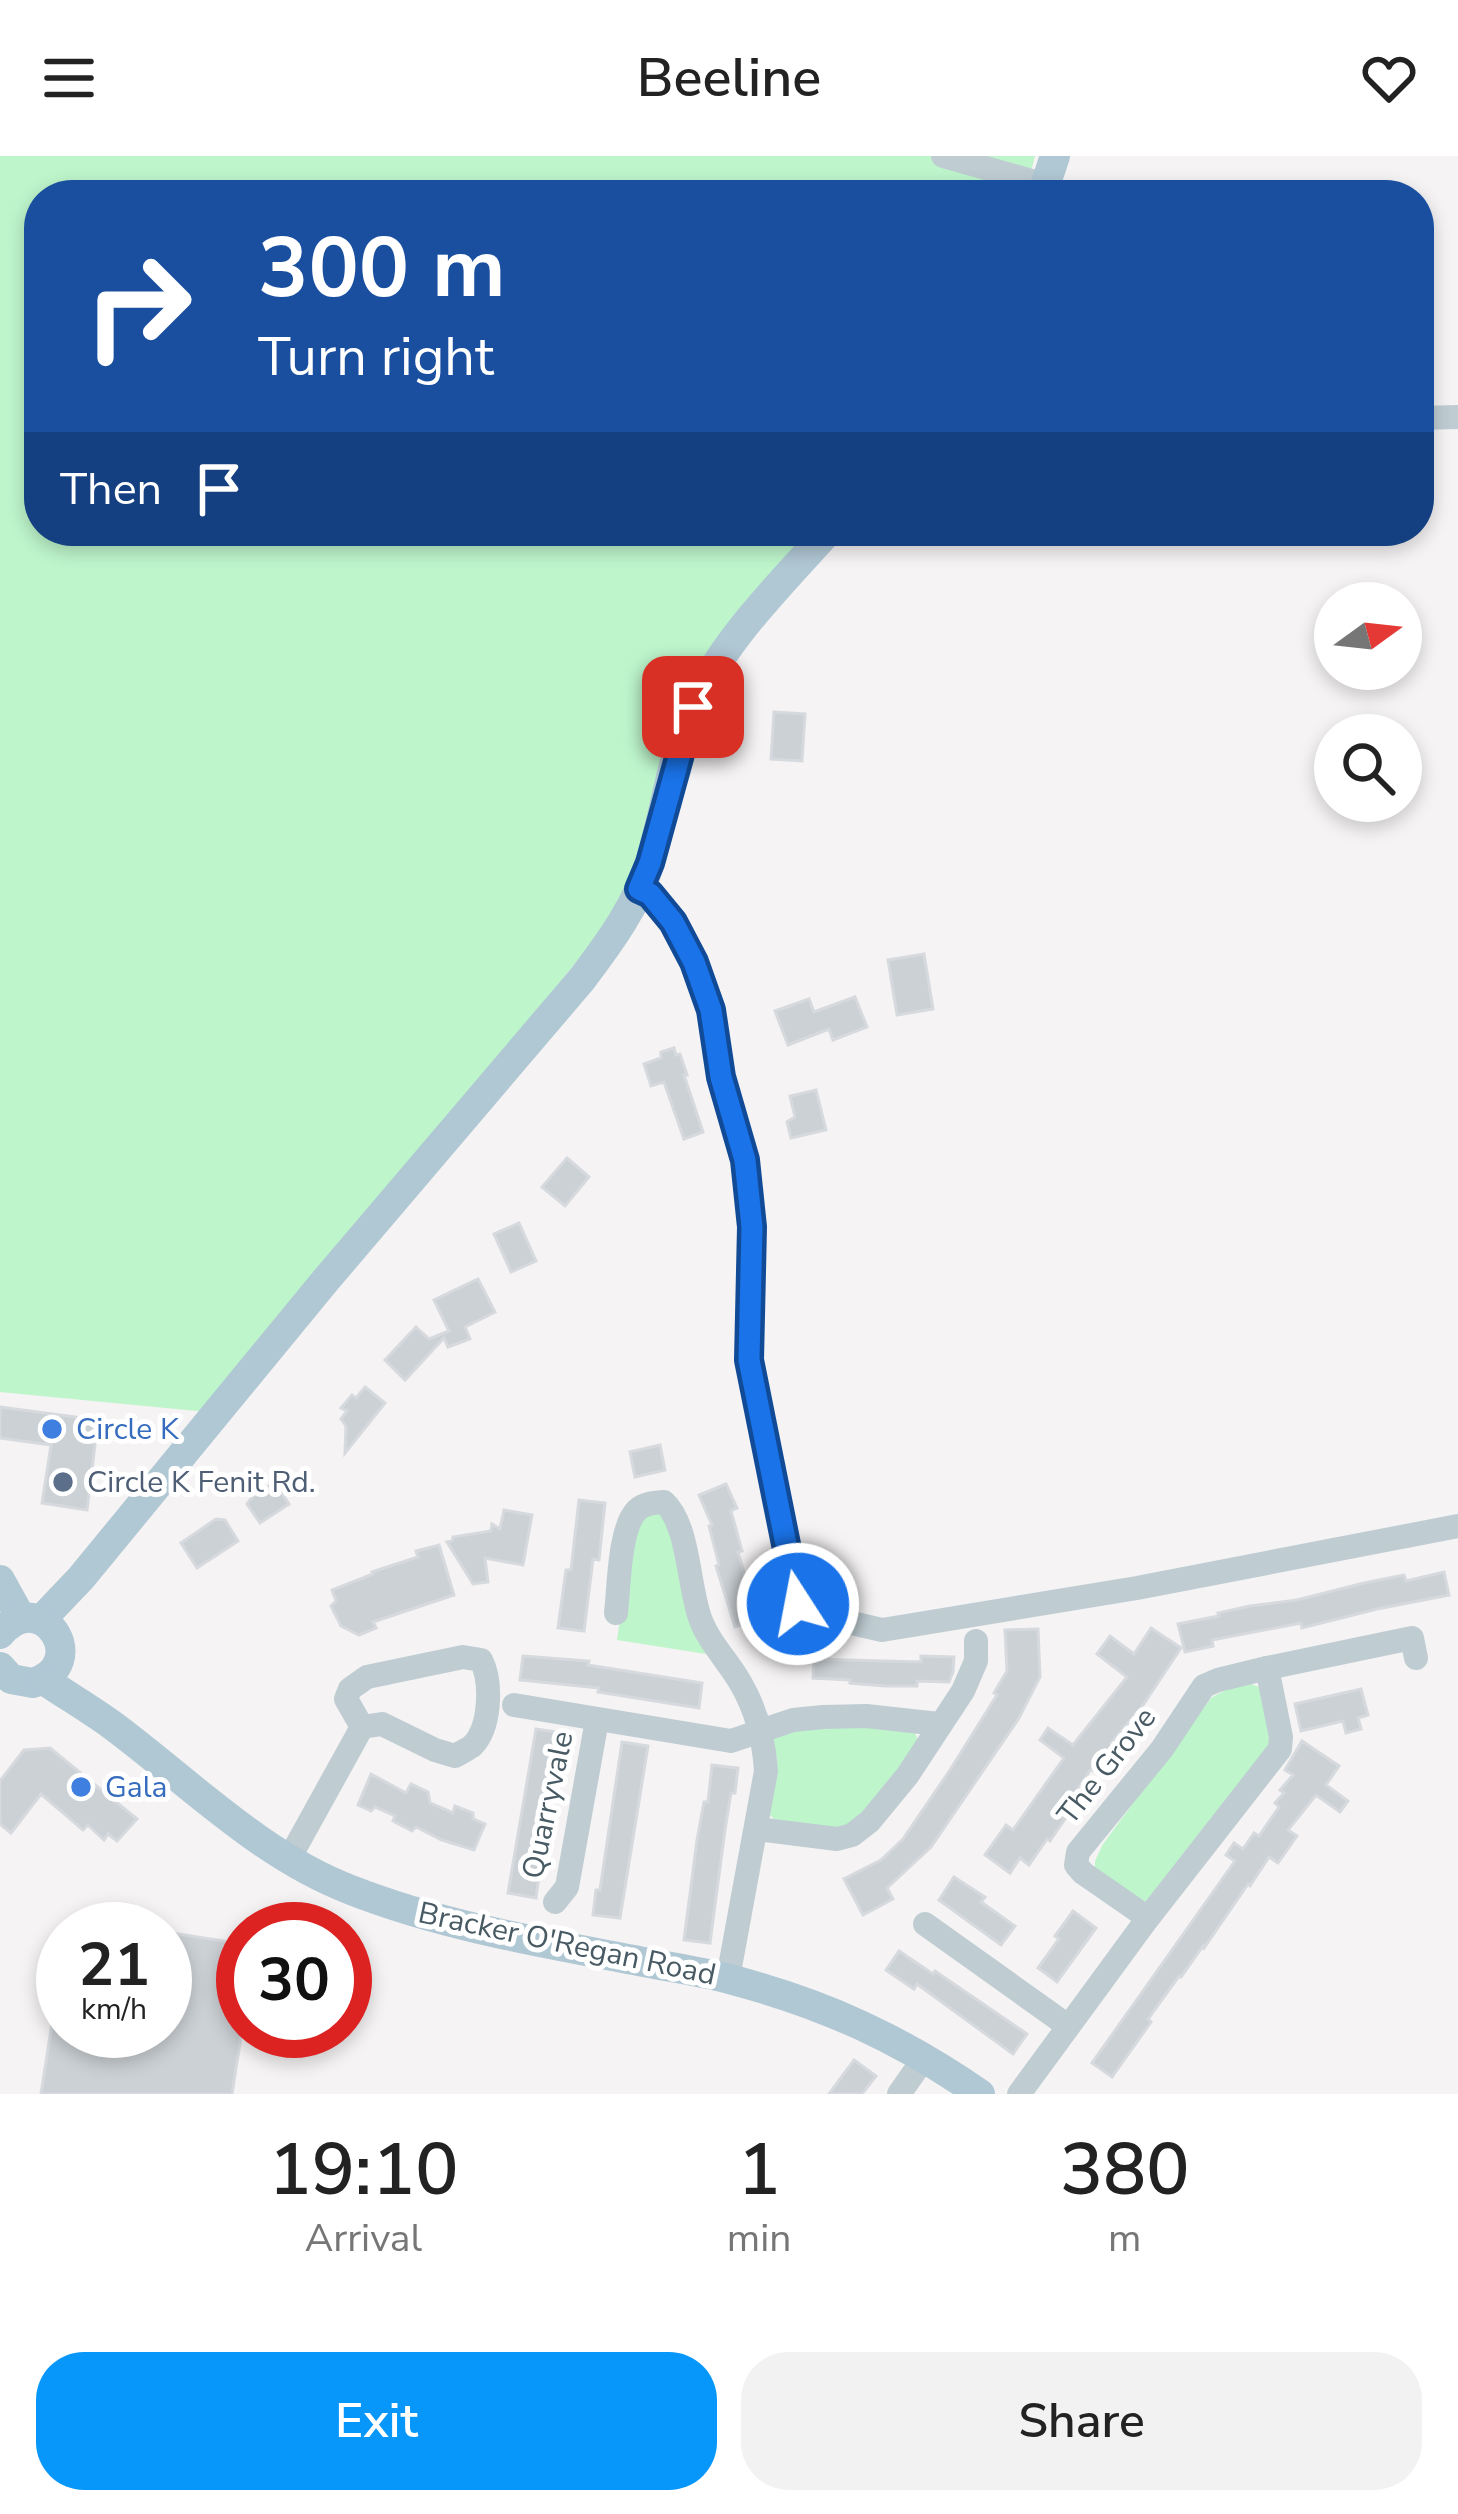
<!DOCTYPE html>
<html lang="en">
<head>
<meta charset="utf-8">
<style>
	body { margin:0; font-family:"Nunito Sans",sans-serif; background:#f2f2f2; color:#222; height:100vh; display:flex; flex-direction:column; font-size:45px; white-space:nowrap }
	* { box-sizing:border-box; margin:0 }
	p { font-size:39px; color:#767676 }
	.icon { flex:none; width:66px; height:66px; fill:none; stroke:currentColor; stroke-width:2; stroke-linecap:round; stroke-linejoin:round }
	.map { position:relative; height:1938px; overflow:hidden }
	.sheet { display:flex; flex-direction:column; background:#fff; flex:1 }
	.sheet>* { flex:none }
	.top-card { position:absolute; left:24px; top:24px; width:1410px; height:366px; border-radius:48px; box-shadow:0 6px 18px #0003; background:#1a4fa0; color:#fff; overflow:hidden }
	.needle { width:78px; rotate:75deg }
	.fabs { position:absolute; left:1314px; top:426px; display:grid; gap:24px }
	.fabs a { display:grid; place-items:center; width:108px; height:108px; border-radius:50%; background:#fff; box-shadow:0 6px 18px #0003; font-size:60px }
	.speed { position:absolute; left:36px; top:1746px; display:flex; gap:24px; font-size:60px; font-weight:700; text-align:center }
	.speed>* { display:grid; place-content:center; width:156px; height:156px; border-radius:50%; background:#fff; box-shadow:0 6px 18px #0003; line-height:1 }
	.speed small { font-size:30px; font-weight:400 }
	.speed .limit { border:18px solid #d22; background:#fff; color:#111 }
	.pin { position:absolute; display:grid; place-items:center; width:102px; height:102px; color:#fff; margin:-51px; border-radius:24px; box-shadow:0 6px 18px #0006 }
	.me { position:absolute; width:132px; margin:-66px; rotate:349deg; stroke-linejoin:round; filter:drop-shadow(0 0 9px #0008) }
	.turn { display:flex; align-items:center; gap:42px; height:252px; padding:0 36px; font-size:54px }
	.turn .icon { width:156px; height:156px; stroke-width:2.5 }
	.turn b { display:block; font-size:84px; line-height:102px }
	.then { display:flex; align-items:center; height:114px; padding:0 36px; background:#0003; gap:24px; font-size:45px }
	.eta { display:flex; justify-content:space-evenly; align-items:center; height:204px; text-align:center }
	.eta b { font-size:72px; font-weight:600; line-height:84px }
	.action { display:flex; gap:24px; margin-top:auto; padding:24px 36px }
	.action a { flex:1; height:138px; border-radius:48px; background:#0797fb; color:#fff; font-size:48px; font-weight:600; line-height:138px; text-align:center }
	.action a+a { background:#f2f2f2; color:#222 }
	header { display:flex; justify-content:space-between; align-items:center; height:156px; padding:0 36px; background:#fff; font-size:54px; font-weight:600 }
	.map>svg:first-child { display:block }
</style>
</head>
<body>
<header><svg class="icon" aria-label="menu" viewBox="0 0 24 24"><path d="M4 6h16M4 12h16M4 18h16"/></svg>Beeline<svg class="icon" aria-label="heart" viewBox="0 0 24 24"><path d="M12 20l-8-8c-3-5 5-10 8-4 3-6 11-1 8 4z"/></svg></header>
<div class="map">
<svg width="1458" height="1938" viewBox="0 0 1458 1938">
	<rect width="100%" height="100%" fill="#f5f3f3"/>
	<g fill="#bef5cb">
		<path d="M0 0H1035L1025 39H39V375H816L687 532 647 699 614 760 207 1256 0 1236Z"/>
		<path d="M658 1354 675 1376 683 1441 706 1498 617 1484 634 1372 640 1361Z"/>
		<path d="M1251 1528 1259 1531 1274 1583 1153 1750 1095 1716V1705L1103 1688 1211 1542 1229 1532Z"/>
		<path d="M820 1565 913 1573 919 1586 862 1663 840 1675 774 1663 770 1659 777 1604 773 1579Z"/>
	</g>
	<g fill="#ccd1d5" stroke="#d6dade" stroke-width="3">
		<path d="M774 556 805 558 802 605 771 603Z"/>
		<path d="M924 798 933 853 897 859 888 804Z"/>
		<path d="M855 841 867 871 833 884 829 873 788 889 775 855 809 843 814 856Z"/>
		<path d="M674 892 676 899 680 898 687 919H684L703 976 684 983 664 926 651 930 644 908 661 902V896Z"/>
		<path d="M816 934 826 974 791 982 787 966 795 961 790 940Z"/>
		<path d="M567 1002 589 1021 565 1050 542 1031Z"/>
		<path d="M519 1067 536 1105 511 1116 494 1078Z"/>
		<path d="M478 1123 495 1156 465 1171 470 1183 448 1191 444 1182 405 1224 385 1204 416 1171 429 1183 449 1175 434 1144Z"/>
		<path d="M365 1231 385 1247 345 1297 346 1270 341 1263 347 1255 341 1252 352 1239 356 1242Z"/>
		<path d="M0 1251 98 1264 87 1354 42 1347 51 1289 0 1282Z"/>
		<path d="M660 1289 665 1314 635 1321 630 1296Z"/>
		<path d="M726 1328 737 1352 731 1355 742 1395 738 1396 758 1464 735 1471 716 1410 719 1409 709 1370 712 1369 699 1339Z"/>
		<path d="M277 1329 289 1348 260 1367 247 1348 259 1332Z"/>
		<path d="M579 1344 605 1347 599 1404 593 1403 584 1475 558 1472 566 1414H571Z"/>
		<path d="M504 1354 532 1359 523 1409 485 1402 488 1426 473 1428 447 1386 452 1385 453 1381 491 1375 492 1368 500 1373Z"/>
		<path d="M216 1363 225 1364 238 1385 197 1412 181 1387Z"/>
		<path d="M439 1389 454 1439 373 1466 376 1472 359 1479 341 1470 331 1450 336 1445 332 1434 373 1418 372 1416 418 1401 416 1395Z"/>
		<path d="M1444 1416 1449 1439 1377 1453 1302 1472 1301 1467 1212 1484 1213 1490 1185 1496 1178 1468 1219 1460 1218 1457 1250 1450 1297 1444 1364 1427 1404 1419 1406 1425Z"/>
		<path d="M1151 1472 1181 1492 1141 1552 1111 1587 1113 1589 1094 1615 1091 1613 1060 1660 1065 1663 1050 1685 1047 1683 1029 1709 1020 1702 1010 1717 985 1699 1006 1669 1013 1674 1064 1602 1040 1584 1048 1572 1073 1589 1127 1521 1097 1498 1110 1480 1134 1498Z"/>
		<path d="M1038 1473 1040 1521 1019 1562 931 1691 887 1732 893 1743 863 1759 844 1723 881 1704 903 1683 950 1614 997 1539 994 1537 1007 1515 1005 1474Z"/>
		<path d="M523 1500 589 1505 588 1509 702 1527 699 1552 598 1536 599 1532 520 1524Z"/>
		<path d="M921 1500 954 1501 953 1516 949 1526 917 1525V1530H885L850 1527V1524L813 1522 814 1503 921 1506Z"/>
		<path d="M1361 1533 1368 1559 1358 1562 1361 1573 1346 1577 1343 1565 1301 1575 1295 1548Z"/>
		<path d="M536 1573 562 1577 550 1636 536 1742 508 1737Z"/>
		<path d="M1302 1585 1339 1610 1326 1629 1348 1645 1340 1656 1316 1639 1288 1674 1297 1680 1278 1707 1269 1701 1250 1730 1248 1728 1204 1792 1203 1790 1181 1821 1179 1820 1148 1863 1151 1866 1112 1921 1092 1907 1235 1705 1226 1699 1234 1687 1243 1693 1254 1677 1259 1680 1279 1651 1275 1647 1284 1637 1280 1634 1293 1619 1285 1614Z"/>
		<path d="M622 1586 648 1590 620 1762 593 1759 596 1734H600Z"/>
		<path d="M50 1592 137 1663 117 1685 108 1678 104 1684 88 1669 83 1674 41 1638 11 1677 0 1668V1625L24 1594Z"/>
		<path d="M712 1609 738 1612 735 1637H731L725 1674 710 1787 684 1784 697 1684 704 1646H708Z"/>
		<path d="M371 1618 406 1637 411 1628 428 1636 430 1647 453 1657 455 1650 473 1657V1663L485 1668 474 1694 442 1684 416 1671 412 1675 393 1665 395 1660 375 1651 371 1655 358 1649Z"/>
		<path d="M954 1721 985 1741 981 1746 1015 1770 1001 1789 939 1744Z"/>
		<path d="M1073 1755 1096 1772 1057 1826 1038 1812 1059 1783 1055 1780Z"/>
		<path d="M165 1776 243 1788V1868L232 1938H41L55 1848 63 1849V1875H165Z"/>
		<path d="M899 1795 933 1818 935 1815 1027 1878 1013 1898 917 1828 914 1833 886 1814Z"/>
		<path d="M854 1904 876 1920 862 1938H829Z"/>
	</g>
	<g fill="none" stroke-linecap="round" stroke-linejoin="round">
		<g stroke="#bfcdd3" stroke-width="24">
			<path d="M943 0 1046 29"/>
			<path d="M1419 262 1458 261"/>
			<path d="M639 733 650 738 673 766 694 806 711 854 721 921 745 1004 753 1071 749 1204 798 1448 834 1463 882 1474 1137 1432 1458 1370"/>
			<path d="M616 1457C619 1431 619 1372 637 1354 645 1347 654 1347 664 1346 689 1369 688 1428 700 1462 708 1485 727 1504 740 1526 756 1553 764 1584 766 1615L728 1822"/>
			<path d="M514 1549 731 1585 793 1564 823 1561 866 1560 939 1568"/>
			<path d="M757 1673 837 1683 852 1679 870 1665 907 1620 963 1535 976 1505V1485"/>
			<path d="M289 1703 362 1571 346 1543 350 1533 367 1521 463 1501 481 1504C492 1525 491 1572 472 1590 470 1592 458 1598 455 1600L435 1594 382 1568 362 1571"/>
			<path d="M555 1746 567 1731 597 1564"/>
			<path d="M1148 1762 1083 1717 1076 1709 1078 1696 1162 1593 1204 1530 1218 1524 1267 1512 1412 1482 1416 1502"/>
			<path d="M925 1768 1068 1870"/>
			<path d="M899 1938 925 1901"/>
			<path d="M1019 1938 1148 1762 1280 1593 1281 1581 1267 1512"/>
		</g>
		<g stroke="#b0c7d4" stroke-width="30">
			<path d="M1042 39 1055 0"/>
			<path d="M0 1424 21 1462"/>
			<path d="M41 1464 81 1422 325 1125 582 823C610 786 638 748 651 703 666 653 672 599 693 551 723 484 780 429 828 375"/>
			<path d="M0 1478C40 1428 94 1507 33 1527L11 1523 0 1511"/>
			<path d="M44 1524C66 1539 90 1553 112 1569 190 1627 260 1699 351 1734 443 1770 539 1786 634 1804 667 1811 701 1815 733 1824 827 1849 900 1883 980 1938"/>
		</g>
	</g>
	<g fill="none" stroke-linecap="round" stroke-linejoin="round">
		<defs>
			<path id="route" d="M693 551 650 707 639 733 650 738 673 766 694 806 711 854 721 921 745 1004 752 1071 749 1204 798 1448"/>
		</defs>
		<use href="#route" stroke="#114b97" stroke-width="30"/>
		<use href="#route" stroke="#1a73e8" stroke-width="21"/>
	</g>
	<g fill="#3f7fe0" stroke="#fff" stroke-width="4.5">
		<circle cx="52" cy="1273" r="12"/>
		<circle cx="81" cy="1631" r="12"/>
	</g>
	<circle fill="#5c6f8a" stroke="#fff" stroke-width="4.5" cx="63" cy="1326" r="12"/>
	<g text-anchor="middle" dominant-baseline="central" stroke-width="10" stroke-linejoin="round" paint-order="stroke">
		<g font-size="30" fill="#366cbe" stroke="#fff" text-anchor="start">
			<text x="76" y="1273">Circle K</text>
			<text x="105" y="1631">Gala</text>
		</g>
		<g font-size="30" fill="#4e5e75" stroke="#fff" text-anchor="start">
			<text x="87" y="1326">Circle K Fenit Rd.</text>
		</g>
		<g font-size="30" fill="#485a63" stroke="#fff">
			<text transform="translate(1107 1610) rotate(-52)">The Grove</text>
			<text transform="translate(548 1649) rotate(-78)">Quarryvale</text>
			<text transform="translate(567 1788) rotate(12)">Bracker O'Regan Road</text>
		</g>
	</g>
</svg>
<div class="fabs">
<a><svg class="needle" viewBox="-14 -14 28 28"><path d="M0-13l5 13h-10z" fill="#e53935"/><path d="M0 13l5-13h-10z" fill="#767676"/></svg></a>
<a><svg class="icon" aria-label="search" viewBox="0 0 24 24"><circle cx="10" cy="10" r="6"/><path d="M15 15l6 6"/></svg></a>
</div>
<div class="speed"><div>21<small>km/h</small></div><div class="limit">30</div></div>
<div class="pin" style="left:693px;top:551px;background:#d93025"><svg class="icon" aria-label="arrive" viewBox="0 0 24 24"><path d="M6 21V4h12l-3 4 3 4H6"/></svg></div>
<svg class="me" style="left:798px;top:1448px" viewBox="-20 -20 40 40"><circle r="17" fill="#1a73e8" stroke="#fff" stroke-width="3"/><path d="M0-11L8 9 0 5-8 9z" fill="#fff"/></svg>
<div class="top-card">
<div class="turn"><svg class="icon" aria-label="right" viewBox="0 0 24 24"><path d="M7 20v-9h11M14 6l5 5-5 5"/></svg><div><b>300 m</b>Turn right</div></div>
<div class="then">Then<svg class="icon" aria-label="arrive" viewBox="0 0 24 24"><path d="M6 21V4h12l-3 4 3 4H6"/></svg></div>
</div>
</div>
<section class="sheet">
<div class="eta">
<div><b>19:10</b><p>Arrival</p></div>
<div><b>1</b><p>min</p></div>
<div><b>380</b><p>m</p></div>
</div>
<div class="action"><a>Exit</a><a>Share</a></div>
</section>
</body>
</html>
